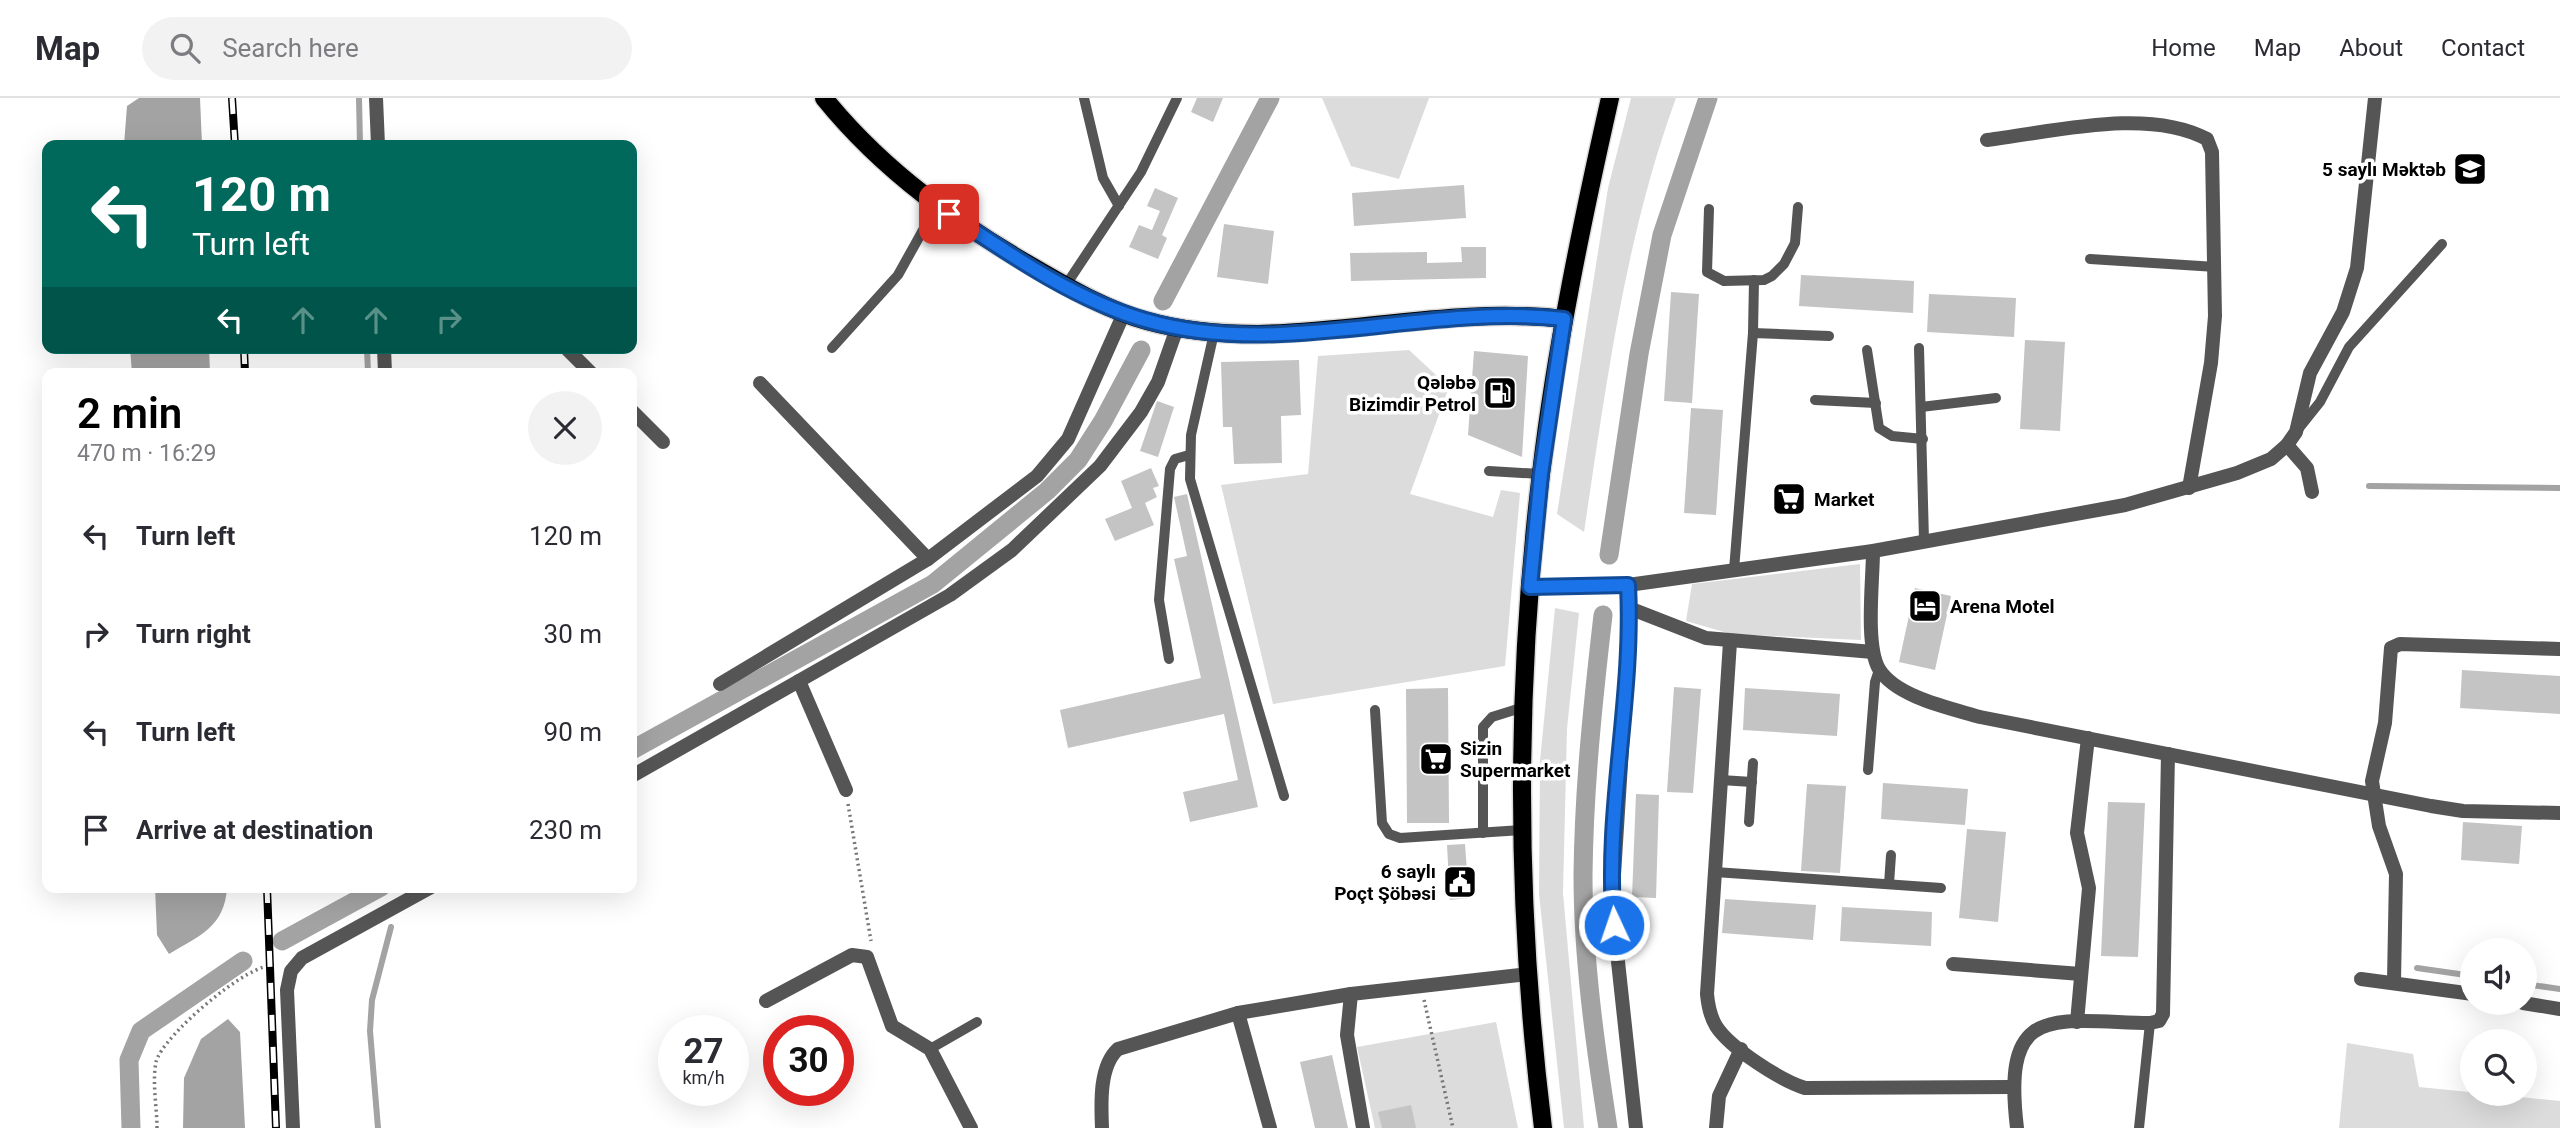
<!DOCTYPE html>
<html lang="en">
<head>
<meta charset="utf-8">
<style>
	body { margin:0; font-family:Roboto,sans-serif; background:#f2f2f3; color:#2b2b33; height:100vh; display:flex; flex-direction:column; font-size:26px; white-space:nowrap }
	* { box-sizing:border-box; margin:0 }
	p { font-size:23px; color:#7c7c81 }
	.icon { flex:none; width:38px; height:38px; fill:none; stroke:currentColor; stroke-width:2; stroke-linecap:round; stroke-linejoin:round }
	.map { position:relative; flex:1; overflow:hidden }
	.details { position:absolute; left:42px; top:270px; width:595px; height:525px; display:flex; flex-direction:column; background:#fff; border-radius:14px; box-shadow:0 7px 28px #0002 }
	.details>* { flex:none }
	.top-card { position:absolute; left:42px; top:42px; width:595px; height:214px; border-radius:14px; box-shadow:0 7px 28px #0002; background:#00695c; color:#fff; overflow:hidden }
	.fabs { position:absolute; left:2460px; top:840px; display:grid; gap:14px }
	.fabs a { display:grid; place-items:center; width:77px; height:77px; border-radius:50%; background:#fff; box-shadow:0 7px 28px #0002; font-size:35px }
	.speed { position:absolute; left:658px; top:917px; display:flex; gap:14px; font-size:35px; font-weight:700; text-align:center }
	.speed>* { display:grid; place-content:center; width:91px; height:91px; border-radius:50%; background:#fff; box-shadow:0 7px 28px #0002; line-height:1 }
	.speed small { font-size:18px; font-weight:400 }
	.speed .limit { border:10px solid #d22; background:#fff; color:#111 }
	.pin { position:absolute; display:grid; place-items:center; width:60px; height:60px; color:#fff; margin:-30px; border-radius:14px; box-shadow:0 4px 10px #0006 }
	.me { position:absolute; width:77px; margin:-38px; rotate:357deg; stroke-linejoin:round; filter:drop-shadow(0 0 5px #0008) }
	.turn { display:flex; align-items:center; gap:24px; height:147px; padding:0 35px; font-size:32px }
	.turn .icon { width:91px; height:91px; stroke-width:2.5 }
	.turn b { display:block; font-size:49px; line-height:60px }
	.lanes { display:flex; align-items:center; height:66px; padding:0 35px; background:#0003; justify-content:center; gap:35px; direction:ltr }
	.lanes .off { opacity:.35 }
	.round { display:grid; place-items:center; flex:none; width:74px; height:74px; border-radius:37px; background:#f2f2f3 }
	.summary { display:flex; align-items:center; justify-content:space-between; height:119px; padding:0 35px }
	h1 { font-size:42px; font-weight:600; line-height:52px; color:#000 }
	ul { padding:0; list-style:none }
	li { display:flex; align-items:center; gap:21px; height:98px; padding:0 35px }
	li div { flex:1 }
	li b { display:block; font-size:26px }
	li em { font-style:normal }
	header { display:flex; align-items:center; gap:42px; box-sizing:border-box; height:98px; padding:0 35px; background:#fff; border-bottom:2px solid #e1e1e2 }
	header strong { font-size:33px }
	nav { display:flex; gap:38px; margin-inline-start:auto; font-size:24px }
	.search { width:490px; height:63px; background:#f2f2f3; display:flex; align-items:center; gap:18px; box-sizing:border-box; padding:0 24px; border-radius:38px; color:#7c7c81; font-size:26px }
	.map>svg:first-child { display:block }
</style>
</head>
<body>
<header>
<strong>Map</strong>
<div class="search"><svg class="icon" aria-label="search" viewBox="0 0 24 24"><circle cx="10" cy="10" r="6"/><path d="M15 15l6 6"/></svg>Search here</div>
<nav><a>Home</a><a>Map</a><a>About</a><a>Contact</a></nav>
</header>
<div class="map">
<svg width="2560" height="1030" viewBox="0 0 2560 1030">
	<rect width="100%" height="100%" fill="#fff"/>
	<g fill="#dcdcdc">
		<path d="M1322 0H1429L1399 81 1351 68Z"/>
		<path d="M1631 0H1676C1625 139 1606 288 1584 434L1557 416 1608 90Z"/>
		<path d="M1409 252 1449 289 1410 396 1493 419 1501 392 1520 395 1505 568 1273 606 1221 387 1308 376 1318 258Z"/>
		<path d="M1860 466 1861 542 1731 536 1686 523 1692 486Z"/>
		<path d="M1555 510 1579 515 1567 631 1563 795 1584 1030H1564L1539 796 1540 663Z"/>
		<path d="M1496 924 1518 1030H1375L1357 949Z"/>
		<path d="M2347 945 2413 956 2419 989 2560 1003V1030H2339Z"/>
	</g>
	<g fill="#a3a3a3">
		<path d="M139 0H200L202 47H124L127 8Z"/>
		<path d="M130 250H209L210 275H132Z"/>
		<path d="M155 789H227C225 829 199 838 169 856L157 837Z"/>
		<path d="M228 921 240 934 245 1030H183L184 980 201 941Z"/>
	</g>
	<g fill="none" stroke-linecap="round" stroke-linejoin="round">
		<g stroke="#a3a3a3" stroke-width="6">
			<path d="M359 0 360 47"/>
			<path d="M367 250 368 275"/>
			<path d="M2369 388 2560 390"/>
			<path d="M2417 870 2473 878"/>
			<path d="M2525 886 2560 891"/>
			<path d="M378 1030 370 933 372 902 391 829"/>
		</g>
		<g stroke="#a3a3a3" stroke-width="19">
			<path d="M1163 203 1270 0"/>
			<path d="M1609 457 1639 256 1662 137 1708 0"/>
			<path d="M1603 517C1593 604 1584 689 1583 777 1583 861 1595 946 1608 1030"/>
			<path d="M632 652 933 486 1047 393 1078 362 1103 323 1141 252"/>
			<path d="M282 843 381 789"/>
			<path d="M131 1030 129 962 141 933 243 863"/>
		</g>
	</g>
	<g fill="#c4c4c4">
		<path d="M1197 0H1223L1213 24 1191 14Z"/>
		<path d="M1464 87 1466 120 1354 128 1352 95Z"/>
		<path d="M1155 90 1178 100 1162 137 1167 140 1158 161 1129 149 1139 127 1152 132 1160 113 1147 108Z"/>
		<path d="M1224 126 1274 133 1268 186 1217 179Z"/>
		<path d="M1461 149H1486V180L1351 183 1350 155 1427 154V165L1462 164Z"/>
		<path d="M1801 177 1914 183 1913 215 1799 208Z"/>
		<path d="M1671 194 1699 196 1692 305 1664 303Z"/>
		<path d="M1929 196 2016 200 2014 239 1927 234Z"/>
		<path d="M2025 242 2065 244 2060 333 2020 331Z"/>
		<path d="M1474 253 1528 258 1522 359 1468 337Z"/>
		<path d="M1299 262 1301 317 1281 318 1282 365 1234 366 1232 329H1223L1221 264Z"/>
		<path d="M1157 303 1174 309 1158 359 1140 353Z"/>
		<path d="M1691 310 1723 312 1716 417 1684 415Z"/>
		<path d="M1151 370 1159 388 1153 390 1157 399 1145 405 1154 427 1115 443 1105 421 1132 410 1121 383Z"/>
		<path d="M1187 396 1258 709 1190 724 1183 694 1238 682 1224 616 1068 650 1060 612 1201 580 1174 461 1187 458 1174 399Z"/>
		<path d="M1915 490 1951 498 1935 572 1899 564Z"/>
		<path d="M2462 572 2560 578V616L2460 610Z"/>
		<path d="M1674 589 1701 591 1693 695 1667 694Z"/>
		<path d="M1448 590 1449 725H1407L1406 591Z"/>
		<path d="M1745 590 1840 596 1837 638 1743 632Z"/>
		<path d="M1883 685 1968 691 1965 727 1881 721Z"/>
		<path d="M1807 686 1846 688 1840 775 1801 773Z"/>
		<path d="M1636 696 1659 697 1656 800 1632 799Z"/>
		<path d="M2108 704 2145 705 2138 859 2101 858Z"/>
		<path d="M2463 724 2522 728 2519 766 2461 762Z"/>
		<path d="M1967 731 2006 734 1998 824 1959 820Z"/>
		<path d="M1465 746 1469 800 1450 802 1447 747Z"/>
		<path d="M1725 801 1816 807 1813 842 1722 835Z"/>
		<path d="M1842 809 1932 814 1931 848 1840 843Z"/>
		<path d="M1332 957 1348 1030H1315L1300 964Z"/>
		<path d="M1411 1007 1416 1030H1382L1378 1014Z"/>
	</g>
	<g fill="none" stroke-linecap="round" stroke-linejoin="round">
		<defs>
			<g id="primary">
				<path d="M824 0C884 74 959 127 1042 174 1075 193 1110 213 1147 223 1183 233 1221 236 1258 236 1360 234 1462 209 1564 221"/>
				<path d="M1543 1030C1516 813 1515 592 1541 375 1556 249 1582 124 1610 0"/>
			</g>
		</defs>
		<use href="#primary" stroke="#dbdbdb" stroke-width="21"/>
		<g stroke="#777" stroke-width="3.5" stroke-dasharray="2 3.5" stroke-linecap="butt">
			<path d="M848 706 871 843"/>
			<path d="M1424 902 1453 1030"/>
			<path d="M157 1030C157 1010 152 984 156 964 162 938 252 861 275 868"/>
		</g>
		<g stroke="#555" stroke-width="10">
			<path d="M1084 0 1103 80 1119 108"/>
			<path d="M1709 111 1707 174 1724 183 1764 182 1772 178 1784 166 1795 145 1798 109"/>
			<path d="M2090 161 2216 169"/>
			<path d="M1066 187 1141 74 1177 0"/>
			<path d="M1214 235 1191 337 1190 381 1284 698"/>
			<path d="M1753 235 1829 238"/>
			<path d="M832 250 898 177 937 107"/>
			<path d="M1919 250 1924 443"/>
			<path d="M1867 252 1879 330 1892 338 1923 341"/>
			<path d="M1815 302 1876 305"/>
			<path d="M1921 309 1996 300"/>
			<path d="M2296 334 2320 304 2349 249 2442 146"/>
			<path d="M1489 373 1541 376"/>
			<path d="M1734 472 1753 235 1754 182"/>
			<path d="M1169 561 1159 502 1170 371 1175 361 1189 357"/>
			<path d="M1375 612 1382 725 1389 736 1400 740 1522 732"/>
			<path d="M1868 672 1875 584 1879 572"/>
			<path d="M1721 682 1752 684"/>
			<path d="M1749 724 1753 665"/>
			<path d="M1483 735V629L1492 619 1524 609"/>
			<path d="M1715 774 1941 790"/>
			<path d="M1889 786 1891 757"/>
			<path d="M930 951 977 924"/>
			<path d="M2139 1030 2150 925"/>
		</g>
		<g stroke="#555" stroke-width="14">
			<path d="M376 0 378 47"/>
			<path d="M1987 42C2053 34 2147 9 2207 41L2212 54 2215 218 2211 265 2189 390"/>
			<path d="M384 250 385 275"/>
			<path d="M566 250 591 275"/>
			<path d="M760 285 928 461"/>
			<path d="M632 313 663 344"/>
			<path d="M2287 347 2307 370 2312 394"/>
			<path d="M1873 453C1873 482 1865 547 1879 571 1896 599 1950 610 1980 619L2431 708 2463 713 2560 715"/>
			<path d="M1628 487 1629 540 1612 808 1636 1030"/>
			<path d="M1530 489 1628 487 1873 453 2125 407 2237 375 2271 361 2287 347 2296 334 2310 275 2343 214 2357 170 2375 0"/>
			<path d="M1629 510 1706 540 1873 554"/>
			<path d="M1730 544 1707 896C1708 907 1710 918 1716 928 1730 950 1780 982 1805 990L2012 989"/>
			<path d="M799 583 846 692"/>
			<path d="M720 586 928 461 1037 378 1068 341 1124 215"/>
			<path d="M632 678 950 497 1012 452 1100 368 1141 314 1158 284 1177 230"/>
			<path d="M1953 866 2081 876"/>
			<path d="M2361 881 2473 896"/>
			<path d="M2394 883 2396 776 2379 728 2372 683 2385 625 2391 550 2400 546 2560 551"/>
			<path d="M766 903 852 857 867 859 892 928 930 951 971 1030"/>
			<path d="M2523 905 2560 911"/>
			<path d="M1238 915 1270 1030"/>
			<path d="M2077 924 2089 790 2077 735 2088 640"/>
			<path d="M293 1030 287 892 291 873 302 860 431 789"/>
			<path d="M1102 1030C1101 1006 1099 968 1118 951L1238 915 1351 896"/>
			<path d="M1363 1030 1347 937 1351 896 1528 876"/>
			<path d="M1716 1030 1719 998 1741 951"/>
			<path d="M2017 1030C2002 905 2050 923 2150 925L2159 923 2163 916 2168 656"/>
		</g>
		<use href="#primary" stroke="#000" stroke-width="18"/>
		<defs>
			<g id="rail">
				<path d="M232 0 235 47"/>
				<path d="M244 250 245 275"/>
				<path d="M267 789 276 1030"/>
			</g>
		</defs>
		<use href="#rail" stroke="#000" stroke-width="8"/>
		<use href="#rail" stroke="#fff" stroke-width="5" stroke-dasharray="16" stroke-linecap="butt"/>
	</g>
	<g fill="none" stroke-linecap="round" stroke-linejoin="round">
		<defs>
			<path id="route" d="M949 116C1009 156 1075 202 1145 222 1282 262 1426 205 1564 221L1541 376 1530 489 1628 487C1634 601 1604 714 1614 827"/>
		</defs>
		<use href="#route" stroke="#114b97" stroke-width="18"/>
		<use href="#route" stroke="#1a73e8" stroke-width="12"/>
	</g>
	<defs>
		<symbol id="school-square" viewBox="-11 -11 22 22"><rect x="-9" y="-9" width="18" height="18" rx="4" fill="#000" stroke="#fff"/><path d="M0-5L7-2L0 1L-7-2ZM-4 1L0 2.5L4 1V4Q0 6-4 4Z" fill="#fff"/></symbol>
		<symbol id="fuel-square" viewBox="-11 -11 22 22"><rect x="-9" y="-9" width="18" height="18" rx="4" fill="#000" stroke="#fff"/><path d="M-5.5-6h7V0h2V4h1.3V-2.5L3-4.5l.8-.8L6-3V5H2.5V1h-1V6h-7ZM-4.2-4.7v3.2H.2V-4.7Z" fill="#fff"/></symbol>
		<symbol id="supermarket-square" viewBox="-11 -11 22 22"><rect x="-9" y="-9" width="18" height="18" rx="4" fill="#000" stroke="#fff"/><path d="M-6-5.5h2.5l.6 2H6L4.5 2H-2.5L-4.4-4H-6ZM-1.5 3.2a1.3 1.3 0 1 0 .1 0ZM3 3.2a1.3 1.3 0 1 0 .1 0Z" fill="#fff"/></symbol>
		<symbol id="hotel-square" viewBox="-11 -11 22 22"><rect x="-9" y="-9" width="18" height="18" rx="4" fill="#000" stroke="#fff"/><path d="M-6-4.5h1.5V1H6V5H4.5V3h-9V5H-6ZM-4 0a1.8 1.8 0 1 1 3.6 0ZM.5 0V-2.5h3Q6-2.5 6 0Z" fill="#fff"/></symbol>
		<symbol id="civic-square" viewBox="-11 -11 22 22"><rect x="-9" y="-9" width="18" height="18" rx="4" fill="#000" stroke="#fff"/><path d="M-.6-6.5H3V-4.5H.6V-3L4-1V1h2V6H-6V1h2V-1L-.6-3ZM-1.2 2.5V6h2.4V2.5Z" fill="#fff"/></symbol>
	</defs>
	<g fill-rule="evenodd">
		<use href="#school-square" x="2451" y="52" width="38" height="38"/>
		<use href="#fuel-square" x="1481" y="276" width="38" height="38"/>
		<use href="#supermarket-square" x="1770" y="382" width="38" height="38"/>
		<use href="#hotel-square" x="1906" y="489" width="38" height="38"/>
		<use href="#supermarket-square" x="1417" y="642" width="38" height="38"/>
		<use href="#civic-square" x="1441" y="765" width="38" height="38"/>
	</g>
	<g text-anchor="middle" dominant-baseline="central" stroke-width="7" stroke-linejoin="round" paint-order="stroke">
		<g font-size="19" font-weight="bold" fill="#000" stroke="#fff" text-anchor="end">
			<text x="2446" y="71">5 saylı Məktəb</text>
			<text x="1476" y="284">Qələbə<tspan x="1476" dy="22">Bizimdir Petrol</tspan></text>
			<text x="1814" y="401" text-anchor="start">Market</text>
			<text x="1950" y="508" text-anchor="start">Arena Motel</text>
			<text x="1460" y="650" text-anchor="start">Sizin<tspan x="1460" dy="22">Supermarket</tspan></text>
			<text x="1436" y="773">6 saylı<tspan x="1436" dy="22">Poçt Şöbəsi</tspan></text>
		</g>
	</g>
</svg>
<div class="fabs">
<a><svg class="icon" aria-label="sound" viewBox="0 0 24 24"><path d="M4 9h4l5-4v14l-5-4H4zM17 9q2 3 0 6"/></svg></a>
<a><svg class="icon" aria-label="search" viewBox="0 0 24 24"><circle cx="10" cy="10" r="6"/><path d="M15 15l6 6"/></svg></a>
</div>
<div class="speed"><div>27<small>km/h</small></div><div class="limit">30</div></div>
<div class="pin" style="left:949px;top:116px;background:#d93025"><svg class="icon" aria-label="arrive" viewBox="0 0 24 24"><path d="M6 21V4h12l-3 4 3 4H6"/></svg></div>
<svg class="me" style="left:1614px;top:827px" viewBox="-20 -20 40 40"><circle r="17" fill="#1a73e8" stroke="#fff" stroke-width="3"/><path d="M0-11L8 9 0 5-8 9z" fill="#fff"/></svg>
<div class="top-card">
<div class="turn"><svg class="icon" aria-label="left" viewBox="0 0 24 24"><path d="M17 20v-9H6M10 6l-5 5 5 5"/></svg><div><b>120 m</b>Turn left</div></div>
<div class="lanes"><svg class="icon" aria-label="left" viewBox="0 0 24 24"><path d="M17 20v-9H6M10 6l-5 5 5 5"/></svg><svg class="icon off" aria-label="ahead" viewBox="0 0 24 24"><path d="M12 20V5M6 11l6-6 6 6"/></svg><svg class="icon off" aria-label="ahead" viewBox="0 0 24 24"><path d="M12 20V5M6 11l6-6 6 6"/></svg><svg class="icon off" aria-label="right" viewBox="0 0 24 24"><path d="M7 20v-9h11M14 6l5 5-5 5"/></svg></div>
</div>
<section class="details">
<div class="summary"><div><h1>2 min</h1><p>470 m · 16:29</p></div><a class="round"><svg class="icon" aria-label="close" viewBox="0 0 24 24"><path d="M6 6l12 12M18 6L6 18"/></svg></a></div>
<ul>
<li><svg class="icon" aria-label="left" viewBox="0 0 24 24"><path d="M17 20v-9H6M10 6l-5 5 5 5"/></svg><div><b>Turn left</b></div><em>120 m</em></li>
<li><svg class="icon" aria-label="right" viewBox="0 0 24 24"><path d="M7 20v-9h11M14 6l5 5-5 5"/></svg><div><b>Turn right</b></div><em>30 m</em></li>
<li><svg class="icon" aria-label="left" viewBox="0 0 24 24"><path d="M17 20v-9H6M10 6l-5 5 5 5"/></svg><div><b>Turn left</b></div><em>90 m</em></li>
<li><svg class="icon" aria-label="arrive" viewBox="0 0 24 24"><path d="M6 21V4h12l-3 4 3 4H6"/></svg><div><b>Arrive at destination</b></div><em>230 m</em></li>
</ul>
</section>
</div>
</body>
</html>
